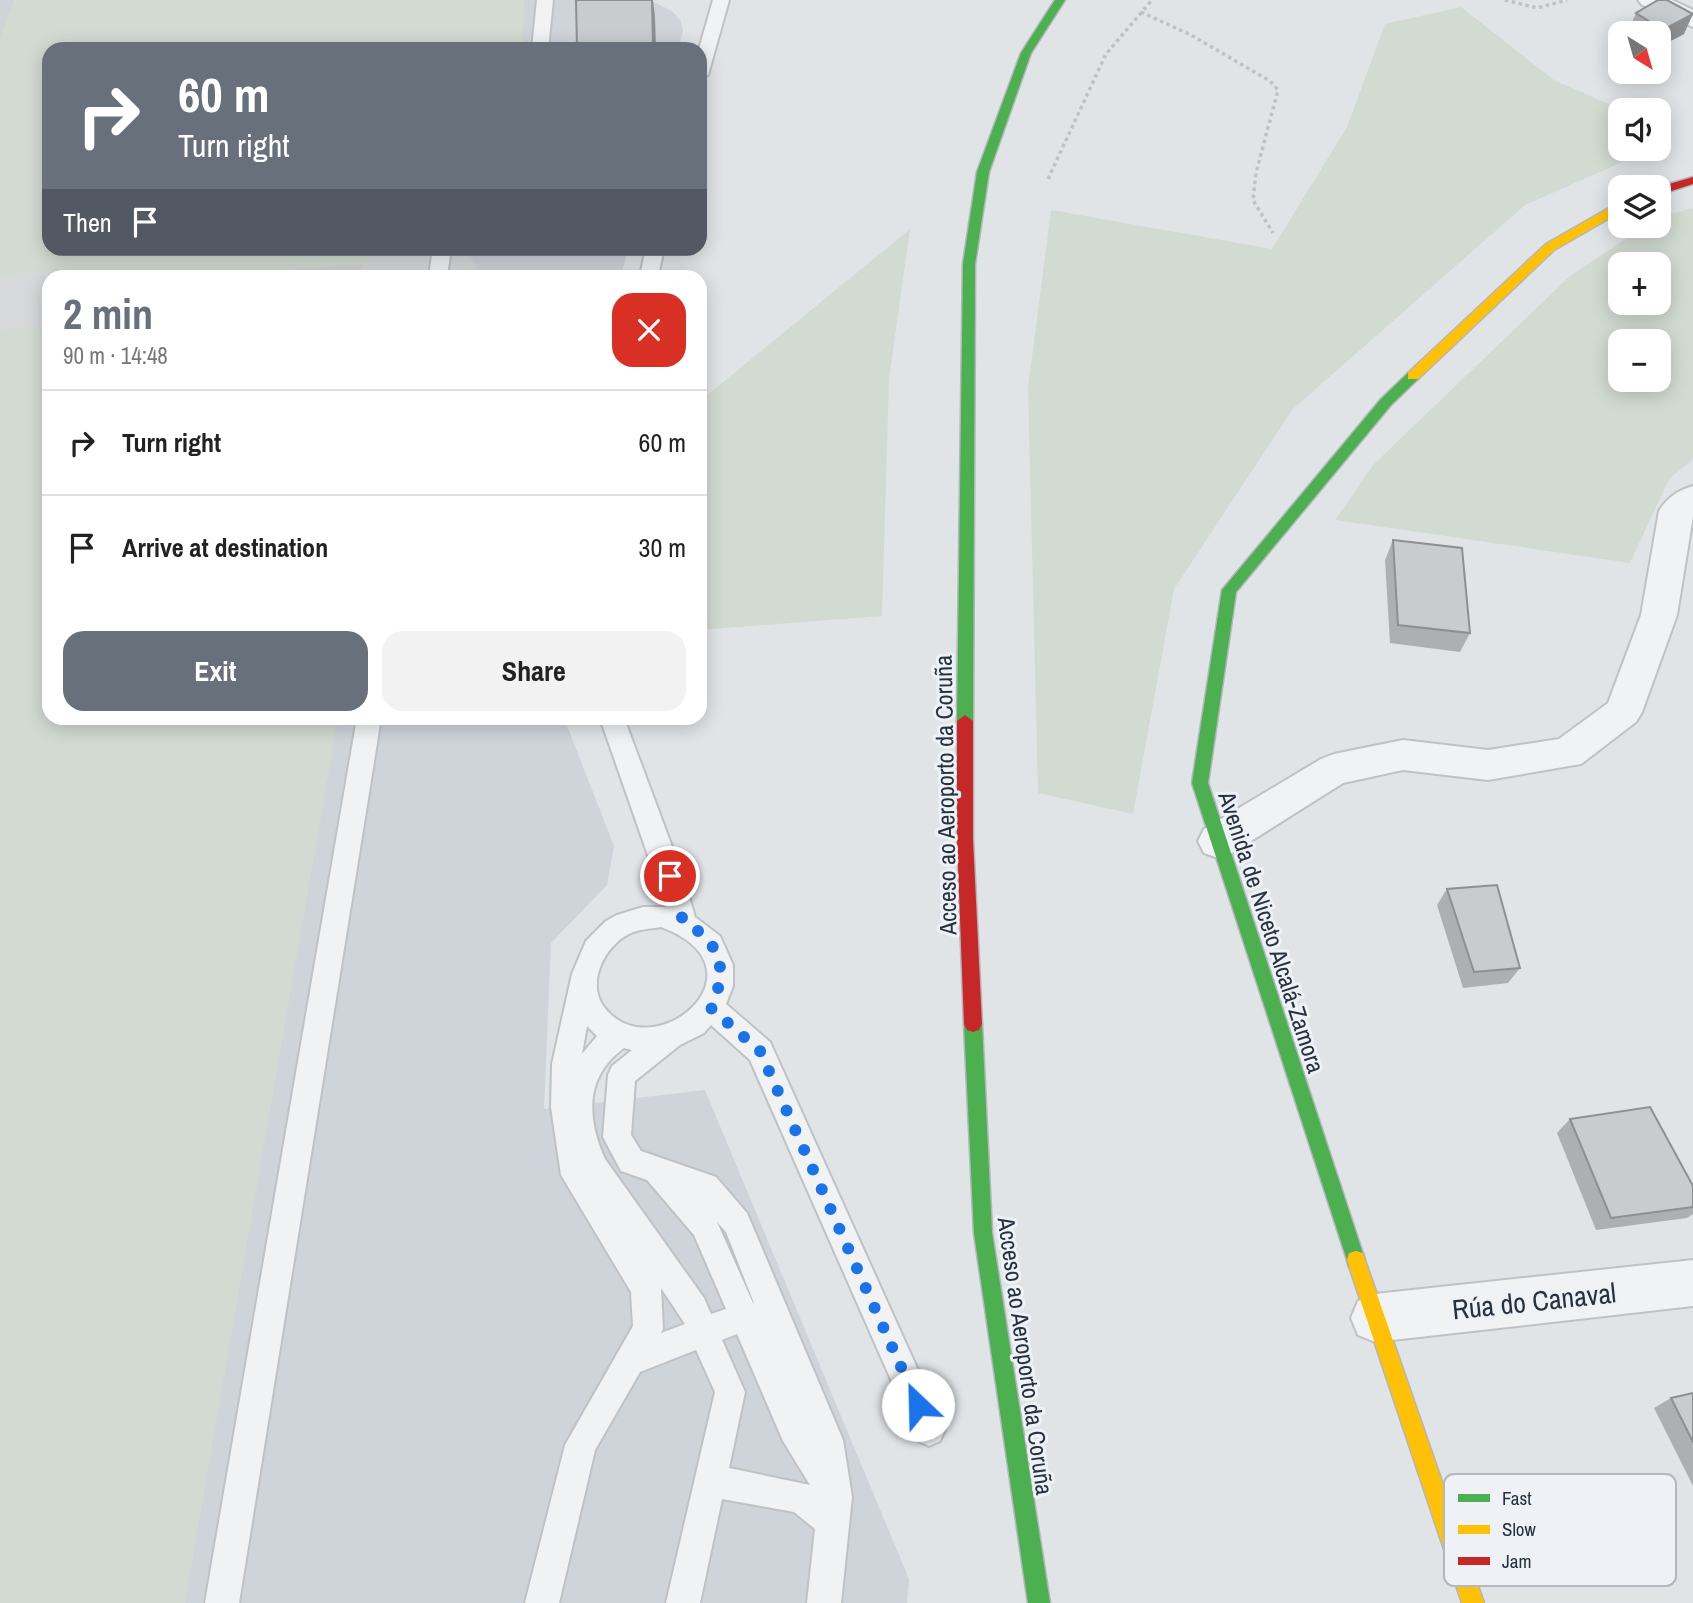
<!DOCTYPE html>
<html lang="en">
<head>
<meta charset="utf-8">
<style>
	body { margin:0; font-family:"Archivo Narrow",sans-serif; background:#f2f2f2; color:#222; height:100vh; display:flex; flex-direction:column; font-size:26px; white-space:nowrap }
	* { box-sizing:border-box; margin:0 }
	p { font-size:23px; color:#767676 }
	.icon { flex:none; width:38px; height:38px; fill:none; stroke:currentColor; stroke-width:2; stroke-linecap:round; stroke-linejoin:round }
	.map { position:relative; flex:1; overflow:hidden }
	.sheet { position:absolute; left:42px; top:270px; width:665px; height:455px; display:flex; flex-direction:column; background:#fff; border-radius:21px; box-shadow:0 4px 18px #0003 }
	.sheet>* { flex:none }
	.top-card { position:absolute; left:42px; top:42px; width:665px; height:214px; border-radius:21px; box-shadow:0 4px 18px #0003; background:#68707b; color:#fff; overflow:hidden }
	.needle { width:46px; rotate:143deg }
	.buttons { position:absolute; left:1608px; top:21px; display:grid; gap:14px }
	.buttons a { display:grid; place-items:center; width:63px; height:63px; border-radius:14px; background:#fff; box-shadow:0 4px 18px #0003; font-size:35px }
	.pin { position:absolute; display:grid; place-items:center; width:60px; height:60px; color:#fff; margin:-30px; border:4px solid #fff; border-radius:50%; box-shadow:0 2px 7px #0007 }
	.me { position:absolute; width:77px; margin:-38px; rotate:336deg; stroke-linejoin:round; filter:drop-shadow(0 0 5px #0008) }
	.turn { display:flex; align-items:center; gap:24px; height:147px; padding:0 21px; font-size:32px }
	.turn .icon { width:91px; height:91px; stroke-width:2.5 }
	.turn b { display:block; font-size:49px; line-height:60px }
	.then { display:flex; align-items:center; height:66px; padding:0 21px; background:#0003; gap:14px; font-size:26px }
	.round { display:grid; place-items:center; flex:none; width:74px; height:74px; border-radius:21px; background:#f2f2f2 }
	.overview { display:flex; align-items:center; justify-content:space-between; height:119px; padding:0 21px }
	h1 { font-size:42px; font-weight:800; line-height:52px; color:#68707b }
	.cta { display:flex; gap:14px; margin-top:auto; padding:14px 21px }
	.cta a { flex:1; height:80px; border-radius:21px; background:#68707b; color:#fff; font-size:28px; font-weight:800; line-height:80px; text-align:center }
	.cta a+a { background:#f2f2f2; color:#222 }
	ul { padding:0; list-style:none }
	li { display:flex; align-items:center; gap:21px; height:105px; padding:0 21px; border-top:2px solid #e0e0e0 }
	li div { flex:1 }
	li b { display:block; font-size:26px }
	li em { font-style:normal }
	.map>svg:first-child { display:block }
</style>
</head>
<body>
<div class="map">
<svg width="1693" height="1603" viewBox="0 0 1693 1603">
	<rect width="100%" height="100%" fill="#e1e4e7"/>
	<path fill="#cfd3da" d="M0 0H650L672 11 681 21 683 31 678 49H49V248L628 249 621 276H49V718H564L614 846 607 885 551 943 544 1109 705 1090 909 1579 907 1603H0Z"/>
	<g fill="#d2dbd1" fill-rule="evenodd">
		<path d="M14 0H524L522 49H49V248L420 249 419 261 195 276H49V287L0 290V39Z"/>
		<path d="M1461 7 1554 80 1622 110 1620 149H1652L1525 205 1293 409 1174 589 1133 814 1038 793 1028 388 1051 210 1272 249 1347 127 1385 24Z"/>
		<path d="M1693 208V459L1669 479 1630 563 1335 520 1374 464 1570 276 1645 226H1659V217ZM1659 264V303H1620V264ZM1659 341V380H1620V341Z"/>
		<path d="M910 229 889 379 882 616 700 630V401Z"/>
		<path d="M49 316V718H338L185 1603H0V319Z"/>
	</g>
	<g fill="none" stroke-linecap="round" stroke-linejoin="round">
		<g fill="#d6d8da" fill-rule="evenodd">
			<path d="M399 248H446L469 254 481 274 480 276H357L369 256Z"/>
			<path d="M49 272 67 276H49V328L0 331V275Z"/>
		</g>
		<defs>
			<g id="lane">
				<path d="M537 0H553L548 49H532Z"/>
				<path d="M713 0H729L708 75 700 80 699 49Z"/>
				<path d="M433 248H451L447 276H429Z"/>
				<path d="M646 248H664L658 276H640Z"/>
				<path d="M357 718H381L239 1603H205Z"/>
				<path d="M600 718H624L683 876 695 917 720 936 733 965V986L726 1004 770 1042 945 1430 940 1441 929 1446 918 1441 750 1060 711 1025 704 1033 680 1045 635 1081 631 1135 641 1151 716 1177 747 1213 843 1440 852 1497 841 1603H807L815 1529 794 1512 722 1499 700 1603H666L715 1392 696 1350 640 1372 595 1450 559 1603H525L565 1445 633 1326 631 1292 561 1175 551 1107 552 1064 572 974 586 941 606 921 617 915 643 907H666ZM661 927C773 969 653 1071 604 1007 586 982 605 946 629 934 639 929 650 929 661 927ZM587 1026 597 1036 582 1054ZM624 1048 632 1050 612 1066 608 1075 603 1137 621 1171 647 1180 694 1235 726 1309 711 1314 704 1298 605 1159C587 1119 584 1077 624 1048ZM717 1222 726 1232 754 1303H753ZM661 1288 685 1324 661 1333 663 1329ZM737 1334 783 1441 810 1485 729 1468 745 1392 722 1340Z"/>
			</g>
			<g id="street">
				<path d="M1638 0H1672L1693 10V27L1642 5Z"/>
				<path d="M1693 486V516L1677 615 1642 712 1636 722 1581 764 1488 780 1403 770 1343 783 1232 853 1218 858 1204 853 1198 841 1204 829 1321 759 1334 754 1403 740 1488 750 1559 739 1608 703 1641 615 1659 511C1667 498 1678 490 1693 486Z"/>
				<path d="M1693 1260V1306L1375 1342 1358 1335 1351 1318 1358 1301 1375 1294Z"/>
			</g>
			<g id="fast">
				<path d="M1055 0H1065L1031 53 989 172 975 264 973 721 965 727 957 721 963 264 977 172 1021 53Z"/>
				<path d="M1413 372 1419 376 1418 379 1391 405 1236 592 1208 783 1365 1260 1363 1267 1356 1269 1349 1267 1347 1260 1192 783 1222 590 1381 399 1408 373Z"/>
				<path d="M973 1016 979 1018 982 1024 992 1233 1050 1603H1028L974 1233 964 1024 967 1018Z"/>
			</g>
			<g id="slow">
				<path d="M1616 204H1620V212L1554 250 1418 379H1408V373L1546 244Z"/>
				<path d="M1356 1251 1363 1253 1365 1260 1484 1603H1462L1347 1260 1349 1253Z"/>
			</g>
			<g id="jam">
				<path d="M1693 177V184L1659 195V187Z"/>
				<path d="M965 715 973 721V839L982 1024 979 1030 973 1032 967 1030 964 1024 957 839V721Z"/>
			</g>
		</defs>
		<use href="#lane" stroke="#bfc2c5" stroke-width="4"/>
		<use href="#street" stroke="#bfc2c5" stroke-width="4"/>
		<use href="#fast" stroke="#b3b7bb" stroke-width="3"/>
		<use href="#slow" stroke="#b3b7bb" stroke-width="3"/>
		<use href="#jam" stroke="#b3b7bb" stroke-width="3"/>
		<g stroke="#bfc2c5" stroke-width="3.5" stroke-dasharray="3.5 3.5" stroke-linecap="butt">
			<path d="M1505 0 1537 8 1567 0"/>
			<path d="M1141 12 1191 35 1270 81 1278 90 1256 173 1253 200 1273 233"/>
			<path d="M1048 179 1106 54 1152 0"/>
		</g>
		<use href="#lane" fill="#f1f2f3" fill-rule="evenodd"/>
		<use href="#street" fill="#f1f2f3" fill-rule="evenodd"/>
		<use href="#fast" fill="#4caf50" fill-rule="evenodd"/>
		<use href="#slow" fill="#ffc107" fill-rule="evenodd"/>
		<use href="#jam" fill="#c62828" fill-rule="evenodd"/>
	</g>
	<g fill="#adafb2">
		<path d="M1636 13 1684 34 1659 47V33H1627Z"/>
		<path d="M1393 540 1470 633 1460 652 1390 643 1385 560Z"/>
		<path d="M1447 889 1520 968 1508 983 1463 988 1437 905Z"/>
		<path d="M1570 1119 1693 1186V1214L1687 1218 1596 1230 1557 1133Z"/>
		<path d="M1693 1393V1486L1654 1408 1671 1398Z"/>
	</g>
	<g fill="#8d8f91">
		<path d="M652 0H653L655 18 656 49H645Z"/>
		<path d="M1693 14 1684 34 1659 47V39L1663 30Z"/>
	</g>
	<g fill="#c9cccf" stroke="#8d8f91" stroke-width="2">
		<path d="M576 0H652L653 45 645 46V49H577Z"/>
		<path d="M1658 0H1667L1693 14 1663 30 1636 13Z"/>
		<path d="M1393 540 1462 548 1470 633 1398 625Z"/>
		<path d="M1497 885 1520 968 1474 972 1447 889Z"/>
		<path d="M1650 1107 1693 1186V1207L1611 1218 1570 1119Z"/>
		<path d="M1693 1393V1442L1671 1398Z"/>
	</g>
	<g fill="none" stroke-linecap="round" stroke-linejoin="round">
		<path stroke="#1a73e8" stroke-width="12" stroke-dasharray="0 21.6" d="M670 876 683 921C721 943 729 968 711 1008L760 1051 918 1405"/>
	</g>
	<g text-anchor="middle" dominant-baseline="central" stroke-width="6" stroke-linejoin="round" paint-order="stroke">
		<g font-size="24" fill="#273241" stroke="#eef2f6">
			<text transform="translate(945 795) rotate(-91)">Acceso ao Aeroporto da Coruña</text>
			<text transform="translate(1272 932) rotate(72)">Avenida de Niceto Alcalá-Zamora</text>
			<text transform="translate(1026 1356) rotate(82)">Acceso ao Aeroporto da Coruña</text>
		</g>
		<g font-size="28" fill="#273241" stroke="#eef2f6">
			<text transform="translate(1534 1301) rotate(-6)">Rúa do Canaval</text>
		</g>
	</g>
	<rect x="1444" y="1474" width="232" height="112" rx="10" fill="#eef2f6" stroke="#b2b8c0" stroke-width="2"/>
	<rect x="1458" y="1494" width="32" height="8" fill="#4caf50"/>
	<rect x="1458" y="1525" width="32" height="9" fill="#ffc107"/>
	<rect x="1458" y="1557" width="32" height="8" fill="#c62828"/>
	<g font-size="19" fill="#273241">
		<text x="1502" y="1505">Fast</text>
		<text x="1502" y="1536">Slow</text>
		<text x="1502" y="1568">Jam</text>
	</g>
</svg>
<div class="buttons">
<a><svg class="needle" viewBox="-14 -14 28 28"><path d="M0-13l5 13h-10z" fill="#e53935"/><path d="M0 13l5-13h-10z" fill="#767676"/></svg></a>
<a><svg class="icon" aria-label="sound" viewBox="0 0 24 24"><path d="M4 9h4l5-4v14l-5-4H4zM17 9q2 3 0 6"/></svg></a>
<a><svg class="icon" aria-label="layers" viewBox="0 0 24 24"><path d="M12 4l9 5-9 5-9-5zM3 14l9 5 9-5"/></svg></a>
<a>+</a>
<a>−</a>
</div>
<div class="pin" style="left:670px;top:876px;background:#d93025"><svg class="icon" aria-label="arrive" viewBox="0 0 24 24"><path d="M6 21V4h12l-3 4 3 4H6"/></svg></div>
<svg class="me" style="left:918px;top:1405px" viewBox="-20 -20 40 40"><circle r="19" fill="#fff"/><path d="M0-13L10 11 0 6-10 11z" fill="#1a73e8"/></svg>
<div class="top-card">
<div class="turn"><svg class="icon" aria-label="right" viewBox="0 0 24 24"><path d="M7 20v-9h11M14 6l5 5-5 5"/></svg><div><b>60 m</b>Turn right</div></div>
<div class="then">Then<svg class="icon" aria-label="arrive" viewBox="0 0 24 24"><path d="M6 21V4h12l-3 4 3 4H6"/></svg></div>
</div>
<section class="sheet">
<div class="overview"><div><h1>2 min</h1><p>90 m · 14:48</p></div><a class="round" style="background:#d93025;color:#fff"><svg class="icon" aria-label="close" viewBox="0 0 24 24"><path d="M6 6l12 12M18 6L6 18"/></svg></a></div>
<ul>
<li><svg class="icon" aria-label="right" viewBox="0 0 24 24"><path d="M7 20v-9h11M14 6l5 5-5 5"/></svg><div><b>Turn right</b></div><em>60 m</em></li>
<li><svg class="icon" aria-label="arrive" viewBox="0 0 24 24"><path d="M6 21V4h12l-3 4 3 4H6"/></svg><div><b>Arrive at destination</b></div><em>30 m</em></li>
</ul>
<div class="cta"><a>Exit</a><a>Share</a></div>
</section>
</div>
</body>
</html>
